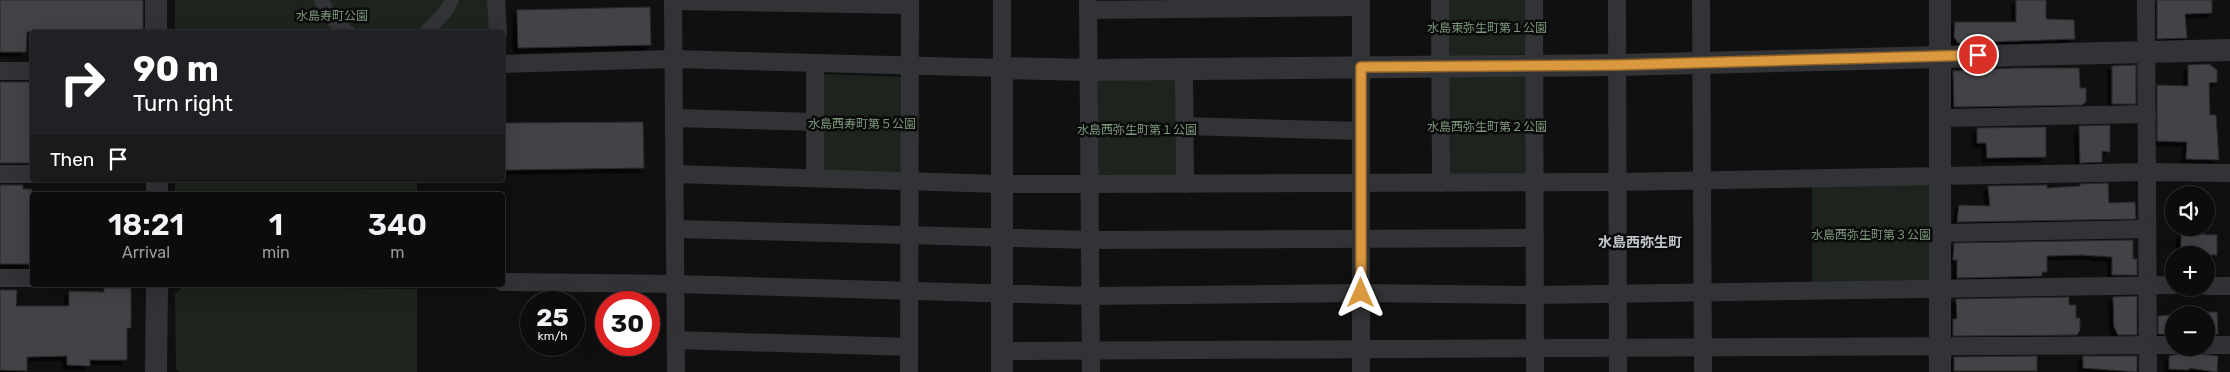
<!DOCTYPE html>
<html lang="en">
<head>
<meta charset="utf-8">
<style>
	body { margin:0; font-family:Rubik,"Noto Sans JP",sans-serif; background:#1a1a1b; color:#f1f3f6; height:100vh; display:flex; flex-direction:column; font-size:19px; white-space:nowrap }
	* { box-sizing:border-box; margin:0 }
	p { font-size:16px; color:#9a9b9d }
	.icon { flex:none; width:28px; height:28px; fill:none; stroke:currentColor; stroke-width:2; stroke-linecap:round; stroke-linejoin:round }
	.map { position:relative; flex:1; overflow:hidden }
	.drawer { position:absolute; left:30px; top:192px; width:475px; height:95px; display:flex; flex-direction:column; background:#0c0c0d; border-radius:5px; box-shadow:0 5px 20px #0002,0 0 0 1px #2c2c2e }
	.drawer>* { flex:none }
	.hud { position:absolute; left:30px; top:30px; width:475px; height:152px; border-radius:5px; box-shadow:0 5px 20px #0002,0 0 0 1px #2c2c2e; background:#202124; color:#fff; overflow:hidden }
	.buttons { position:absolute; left:2165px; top:186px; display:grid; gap:10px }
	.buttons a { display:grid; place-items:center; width:50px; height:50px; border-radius:50%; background:#0c0c0d; box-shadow:0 5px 20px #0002,0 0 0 1px #2c2c2e; font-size:25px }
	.speed { position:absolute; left:520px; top:291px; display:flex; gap:10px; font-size:25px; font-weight:700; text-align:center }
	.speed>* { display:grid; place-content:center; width:65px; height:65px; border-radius:50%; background:#0c0c0d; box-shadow:0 5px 20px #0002,0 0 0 1px #2c2c2e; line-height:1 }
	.speed small { font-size:12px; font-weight:400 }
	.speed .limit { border:8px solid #d22; background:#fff; color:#111 }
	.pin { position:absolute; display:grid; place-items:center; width:42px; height:42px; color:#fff; margin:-21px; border:2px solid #fff; border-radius:50%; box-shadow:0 1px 5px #0007 }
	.me { position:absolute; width:55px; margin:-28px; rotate:0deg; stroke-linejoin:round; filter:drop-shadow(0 0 4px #0008) }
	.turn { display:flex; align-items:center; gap:18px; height:105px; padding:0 20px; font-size:22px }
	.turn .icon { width:65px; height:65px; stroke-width:2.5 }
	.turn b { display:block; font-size:35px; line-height:42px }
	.then { display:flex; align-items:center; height:48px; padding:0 20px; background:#0003; gap:10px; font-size:19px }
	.eta { display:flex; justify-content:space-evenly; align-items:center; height:85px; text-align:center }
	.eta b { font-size:30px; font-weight:600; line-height:35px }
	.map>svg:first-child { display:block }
</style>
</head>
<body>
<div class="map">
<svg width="2230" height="372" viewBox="0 0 2230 372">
	<defs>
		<filter id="shadow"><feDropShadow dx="-4.5" dy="4.5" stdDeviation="0" flood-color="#0009"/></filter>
	</defs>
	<rect width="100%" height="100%" fill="#101011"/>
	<g fill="#1d231d">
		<path d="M175 0H489L490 32H175Z"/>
		<path d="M1445 0H1529V54L1446 56Z"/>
		<path d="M821 74 906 77 904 175 819 172Z"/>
		<path d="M1446 77H1529L1530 174 1446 177Z"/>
		<path d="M1178 78 1179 178 1094 177 1095 82 1098 79Z"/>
		<rect x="175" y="180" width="242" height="15"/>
		<path d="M1812 185H1929V286L1812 285Z"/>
		<path d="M184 286 417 289V372H179L176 369 175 294Z"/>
	</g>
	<g fill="#424346" stroke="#2a2a2d" filter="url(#shadow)">
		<path d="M0 0H143V32H27L26 52H0Z"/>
		<path d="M2016 0H2046V19L2074 20 2075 39 1958 43 1954 37 1955 22H2016Z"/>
		<path d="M2157 0H2212V13L2185 14 2187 38 2157 39Z"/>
		<path d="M650 7 651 45 518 48 517 10Z"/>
		<path d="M2209 64 2217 70V82L2209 83 2210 115H2216L2219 160 2186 159 2187 142 2157 141V85L2188 86V65Z"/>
		<path d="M2136 65V104H2112V66Z"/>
		<path d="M2015 68H2079L2080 88H2086V102L2082 105 1954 107 1953 71Z"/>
		<rect x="0" y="82" width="32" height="81"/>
		<path d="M643 122 644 168 503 170V123Z"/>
		<path d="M2110 125V152L2102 151V162L2080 163 2079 126Z"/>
		<path d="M2046 127V157L1987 158 1986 143H1977V128Z"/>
		<path d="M2108 183 2109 203 2135 202 2136 219 1957 222 1959 205 1990 206 1988 186 2047 185V188L2080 186V184Z"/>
		<path d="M0 185H23V189H32V264H0Z"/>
		<path d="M2181 234 2217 235V255H2181Z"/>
		<path d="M2133 240V259H2137V275H2112V257L2081 255 2047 256V272H2042V276L1957 278V260H1953L1954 243Z"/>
		<path d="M104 288H131V328H127V360H90V366L67 365V356L27 357V371L0 370V290H17L16 306H69V291L104 292Z"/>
		<path d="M2137 296V335H2118L2114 327 2113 297Z"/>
		<path d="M2069 297V305H2076V318H2080V330L2077 335 1953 336V319H1957L1956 299Z"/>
		<path d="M2206 312H2217L2218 334H2206Z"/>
		<path d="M2174 315V334H2158V316Z"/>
		<path d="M2182 352 2218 356 2217 372 2189 368V370L2169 369V356L2179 354Z"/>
		<path d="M2037 356V371H1954V357Z"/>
		<path d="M2083 356H2137V372L2083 368Z"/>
	</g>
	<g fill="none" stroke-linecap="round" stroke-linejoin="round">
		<g stroke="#323336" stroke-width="14">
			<path d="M321 0 334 21 348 32"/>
			<path d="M426 32 446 11 452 0"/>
		</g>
		<g stroke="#323336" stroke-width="18">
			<path d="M496 0 498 32"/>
			<path d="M673 0 676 372"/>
			<path d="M1088 0 1091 372"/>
			<path d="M1440 0 1441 183"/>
			<path d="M1534 0 1535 372"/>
			<path d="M1617 0 1618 372"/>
			<path d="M1701 0 1703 372"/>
			<path d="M2146 0 2148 372"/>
			<path d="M673 1 910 5"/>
			<path d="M1089 10 1361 7"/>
			<path d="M815 63V178"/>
			<path d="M502 64 673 59 1002 68V0"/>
			<path d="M1184 69 1185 184"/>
			<path d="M0 71H32"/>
			<path d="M674 118 816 122"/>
			<path d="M1940 118 2147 114"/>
			<path d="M1184 126 1361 131"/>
			<path d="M0 174H32"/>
			<path d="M675 174 1001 184H1089L1617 182 2147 172 2230 173"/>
			<path d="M676 229 1090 240 1535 238"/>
			<path d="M1940 233 2147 229"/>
			<path d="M0 278H32"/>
			<path d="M502 282 676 284 1090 296 1361 293 1535 295 2174 285"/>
			<path d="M2206 286H2230"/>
			<path d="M676 340 909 347"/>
			<path d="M2206 345H2230"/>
			<path d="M1002 351 2174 345"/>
			<path d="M909 372 910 0"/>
			<path d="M1361 372V0"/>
		</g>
		<g stroke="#323336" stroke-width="22">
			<path d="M156 0V32"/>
			<path d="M1940 0V372"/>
			<path d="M157 180V195"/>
			<path d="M156 372 157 285"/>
			<path d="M1002 372V68L1088 70 1617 65 2230 50"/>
		</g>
	</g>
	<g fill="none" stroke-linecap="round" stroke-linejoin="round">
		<defs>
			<path id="route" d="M1361 293V67L1617 65 1978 55"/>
		</defs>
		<use href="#route" stroke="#8e6329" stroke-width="12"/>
		<use href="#route" stroke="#db993f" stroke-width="9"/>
	</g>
	<g text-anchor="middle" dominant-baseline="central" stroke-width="5" stroke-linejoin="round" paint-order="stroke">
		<g font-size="12" fill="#7d997c" stroke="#0b0b0c">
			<text x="332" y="16">水島寿町公園</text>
			<text x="1487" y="28">水島東弥生町第１公園</text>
			<text x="862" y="124">水島西寿町第５公園</text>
			<text x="1487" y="127">水島西弥生町第２公園</text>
			<text x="1137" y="130">水島西弥生町第１公園</text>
			<text x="1871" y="235">水島西弥生町第３公園</text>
		</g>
		<g font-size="14" font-weight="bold" fill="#c3c7cd" stroke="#0b0b0c">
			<text x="1640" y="242">水島西弥生町</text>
		</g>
	</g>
</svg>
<div class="buttons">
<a><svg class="icon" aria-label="sound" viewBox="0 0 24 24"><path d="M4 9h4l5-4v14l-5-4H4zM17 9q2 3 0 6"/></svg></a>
<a>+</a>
<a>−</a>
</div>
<div class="speed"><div>25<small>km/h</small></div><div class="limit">30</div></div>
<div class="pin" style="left:1978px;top:55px;background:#d93025"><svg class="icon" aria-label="arrive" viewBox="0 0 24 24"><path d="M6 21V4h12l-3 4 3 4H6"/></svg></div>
<svg class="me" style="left:1361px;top:293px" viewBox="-20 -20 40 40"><path d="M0-17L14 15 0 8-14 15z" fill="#db993f" stroke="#fff" stroke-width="4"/></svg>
<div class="hud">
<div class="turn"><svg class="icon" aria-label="right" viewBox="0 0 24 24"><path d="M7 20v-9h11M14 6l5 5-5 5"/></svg><div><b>90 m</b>Turn right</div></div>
<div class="then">Then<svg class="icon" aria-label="arrive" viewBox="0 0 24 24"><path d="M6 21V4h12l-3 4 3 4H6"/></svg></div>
</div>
<section class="drawer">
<div class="eta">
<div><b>18:21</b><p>Arrival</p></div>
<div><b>1</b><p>min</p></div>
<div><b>340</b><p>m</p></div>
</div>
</section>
</div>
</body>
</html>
